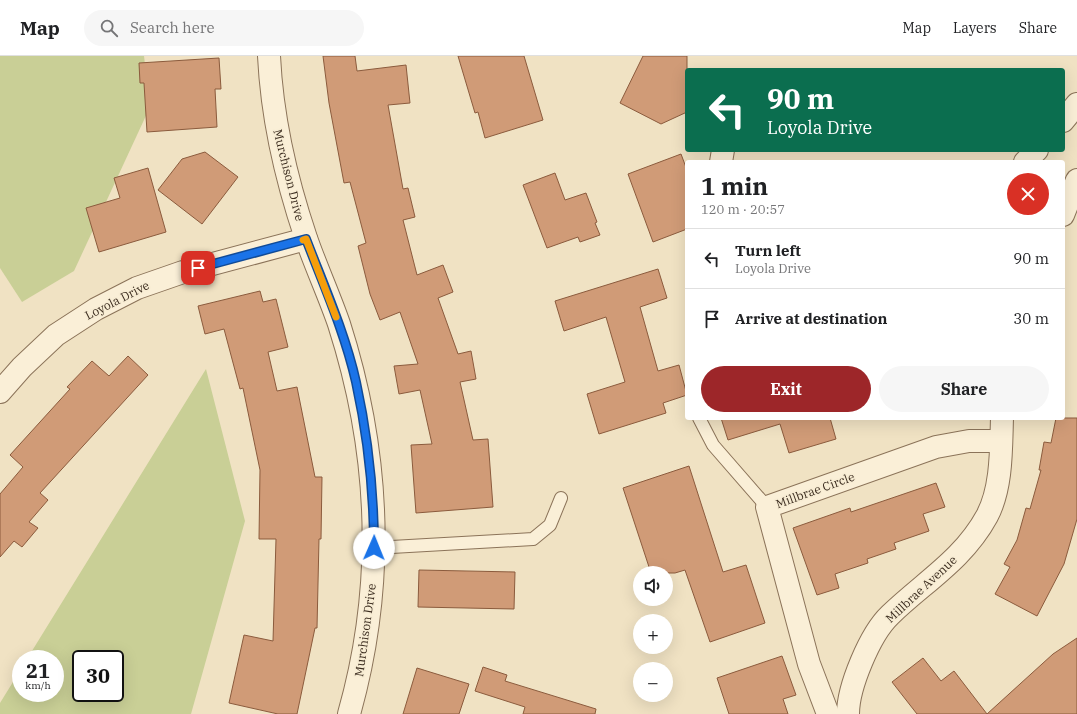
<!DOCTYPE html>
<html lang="en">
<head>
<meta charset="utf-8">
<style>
	body { margin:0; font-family:"IBM Plex Serif",serif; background:#f6f6f6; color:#202124; height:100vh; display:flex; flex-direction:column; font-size:15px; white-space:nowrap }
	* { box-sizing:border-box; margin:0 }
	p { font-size:13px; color:#757577 }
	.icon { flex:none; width:22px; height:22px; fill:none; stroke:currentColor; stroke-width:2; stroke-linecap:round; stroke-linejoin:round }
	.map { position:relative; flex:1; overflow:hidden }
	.details { position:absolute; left:685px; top:104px; width:380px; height:260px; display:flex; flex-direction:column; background:#fff; border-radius:4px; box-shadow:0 4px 16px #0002 }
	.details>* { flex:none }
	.guide { position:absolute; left:685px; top:12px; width:380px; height:84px; border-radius:4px; box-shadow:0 4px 16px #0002; background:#0b6e4f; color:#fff; overflow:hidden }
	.tools { position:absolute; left:633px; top:510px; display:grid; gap:8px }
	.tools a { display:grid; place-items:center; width:40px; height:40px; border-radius:50%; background:#fff; box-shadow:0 4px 16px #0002; font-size:20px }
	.speed { position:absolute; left:12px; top:594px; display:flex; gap:8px; font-size:20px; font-weight:700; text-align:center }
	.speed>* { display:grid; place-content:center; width:52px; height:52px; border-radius:50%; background:#fff; box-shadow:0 4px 16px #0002; line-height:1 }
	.speed small { font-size:10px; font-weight:400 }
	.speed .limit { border:2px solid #111; border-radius:6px; background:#fff; color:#111 }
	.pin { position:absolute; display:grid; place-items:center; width:34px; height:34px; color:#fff; margin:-17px; border-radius:8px; box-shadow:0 2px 6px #0006 }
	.me { position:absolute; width:44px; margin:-22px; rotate:1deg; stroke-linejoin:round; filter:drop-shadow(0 0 3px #0008) }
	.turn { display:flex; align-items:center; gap:14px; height:84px; padding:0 16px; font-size:18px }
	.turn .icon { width:52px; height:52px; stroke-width:2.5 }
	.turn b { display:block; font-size:28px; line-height:34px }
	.round { display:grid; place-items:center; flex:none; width:42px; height:42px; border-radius:21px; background:#f6f6f6 }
	.head { display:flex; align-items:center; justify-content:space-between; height:68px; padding:0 16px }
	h1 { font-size:24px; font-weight:700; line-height:30px }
	.action { display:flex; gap:8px; margin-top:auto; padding:8px 16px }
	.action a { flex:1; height:46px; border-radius:24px; background:#9d2629; color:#fff; font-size:16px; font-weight:700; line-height:46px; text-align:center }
	.action a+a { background:#f6f6f6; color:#202124 }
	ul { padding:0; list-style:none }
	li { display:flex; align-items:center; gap:12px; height:60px; padding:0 16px; border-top:1px solid #e0e0e0 }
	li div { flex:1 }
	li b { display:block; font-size:15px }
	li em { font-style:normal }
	header { display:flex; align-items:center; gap:24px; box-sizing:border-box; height:56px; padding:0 20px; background:#fff; border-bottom:1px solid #e0e0e0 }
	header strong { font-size:19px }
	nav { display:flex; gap:22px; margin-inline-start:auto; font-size:14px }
	.search { width:280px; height:36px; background:#f6f6f6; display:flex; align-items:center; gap:10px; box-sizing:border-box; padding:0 14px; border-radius:22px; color:#757577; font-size:15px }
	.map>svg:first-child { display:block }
</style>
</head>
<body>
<header>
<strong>Map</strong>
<div class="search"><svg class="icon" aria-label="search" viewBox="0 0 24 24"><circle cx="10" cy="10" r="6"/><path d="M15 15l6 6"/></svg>Search here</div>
<nav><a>Map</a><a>Layers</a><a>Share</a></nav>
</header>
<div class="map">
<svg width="1077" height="658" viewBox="0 0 1077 658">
	<rect width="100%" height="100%" fill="#f0e2c3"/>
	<g fill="#c9cf96" fill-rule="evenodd">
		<path d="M0 0H144L150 51 74 215 22 246 0 212Z"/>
		<path d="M206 313 245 465 191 658H0V647L21 613V637H55V603H27ZM81 603H115V637H81Z"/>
	</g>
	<g fill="#d09b77" stroke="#8b5b3d">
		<path d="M323 0H355L357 15 406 9 410 47 388 49 403 133 408 132 415 161 403 164 417 219 443 209 453 236 438 242 458 298 471 295 476 323 460 326 473 384 488 383 493 451 416 457 411 389 432 388 420 334 399 338 394 310 418 308 400 256 380 264 370 238 358 190 366 187 350 126 344 127 329 47Z"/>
		<path d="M458 0H524L543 64 485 82 478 56 475 57Z"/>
		<path d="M643 0H687V56L661 68 620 47Z"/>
		<path d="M219 2 221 33H215L217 71 147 76 144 27H140L139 7Z"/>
		<path d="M205 96 238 121 202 168 158 134 182 103Z"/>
		<path d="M681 98 687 114V173L653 186 628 118Z"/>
		<path d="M148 112 166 176 99 196 86 152 120 142 114 122Z"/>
		<path d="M555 117 565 144 586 137 597 166 595 167 600 179 580 186 578 181 547 192 523 129Z"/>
		<path d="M658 213 667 242 640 251 658 315 679 309 687 339 663 347 666 357 599 378 587 338 625 326 606 261 564 275 555 245Z"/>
		<path d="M260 235 263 246 276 243 288 291 268 296 277 335 297 331 315 421H322L321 483H319L317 572H315L297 658H278L229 647 244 579 273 585 276 483H259L260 414 243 332 240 333 224 273 205 278 198 250Z"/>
		<path d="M128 300 148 319 40 437 48 444 29 466 38 472 22 491 14 485 0 501V438L23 411 10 399 70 333 67 331 92 305 109 320Z"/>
		<path d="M721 362H830L836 383 789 397 780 368 728 384Z"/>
		<path d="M1056 362H1077V463L1064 508 1037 560 995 538 1010 511 1004 508 1017 484 1026 452 1030 453 1041 414H1039L1044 386 1051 387Z"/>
		<path d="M689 410 723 516 746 509 765 567 710 586 685 514 675 517H651L623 432Z"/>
		<path d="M936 427 945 451 923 458 929 475 894 487 896 493 867 503 868 507 835 518 839 532 817 539 793 472 850 452 851 456Z"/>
		<path d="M419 514 515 516 514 553 418 551Z"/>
		<path d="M1077 582V658H917L892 626 923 602 941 625 954 615 987 658 1053 598Z"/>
		<path d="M782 600 796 639 783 643 788 658H729L717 622Z"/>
		<path d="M483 611 507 619 505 625 596 653 595 658H523L525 651 475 635Z"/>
		<path d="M417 612 469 628 459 658H403Z"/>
	</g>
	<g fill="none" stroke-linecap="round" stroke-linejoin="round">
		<defs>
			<g id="service">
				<path d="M699 362 713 389 767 451"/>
				<path d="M374 492 533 483 550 469 561 442"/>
			</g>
			<g id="minor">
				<path d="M269 0C272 62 286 123 306 182 316 211 329 239 339 268 380 396 386 527 349 658"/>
				<path d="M1063 65 1077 48"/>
				<path d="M721 106 723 94"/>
				<path d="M1025 106 1037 94"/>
				<path d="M0 336 22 311 56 279 96 253 137 232 183 216 306 183"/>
				<path d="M828 658 809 608 767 451 936 391 969 385H1001"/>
			</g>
			<g id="tertiary">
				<path d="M1063 159 1077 124"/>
				<path d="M848 658C848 631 870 578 890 559 924 526 963 504 987 460 1002 432 1001 393 1002 362"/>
			</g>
		</defs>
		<use href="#service" stroke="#8b7359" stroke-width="14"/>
		<use href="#minor" stroke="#8b7359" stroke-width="24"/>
		<use href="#tertiary" stroke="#8b7359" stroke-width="24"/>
		<use href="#service" stroke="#faefd7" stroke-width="12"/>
		<use href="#minor" stroke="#faefd7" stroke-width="22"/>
		<use href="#tertiary" stroke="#faefd7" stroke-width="22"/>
	</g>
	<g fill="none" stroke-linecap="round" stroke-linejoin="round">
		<defs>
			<path id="route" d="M198 212 306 183C324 230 345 277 356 326 368 381 374 436 374 492"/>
		</defs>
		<use href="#route" stroke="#114b97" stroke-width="10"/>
		<use href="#route" stroke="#1a73e8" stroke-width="7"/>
		<path stroke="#f59e0b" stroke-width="7" d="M303 184 306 183 336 261"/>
	</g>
	<g text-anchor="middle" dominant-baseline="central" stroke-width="3" stroke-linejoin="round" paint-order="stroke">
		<g font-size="12" fill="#3a2b1e" stroke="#f7ecd3">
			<text transform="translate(289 119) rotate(76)">Murchison Drive</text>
			<text transform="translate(117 244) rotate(-27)">Loyola Drive</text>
			<text transform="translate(815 434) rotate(-20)">Millbrae Circle</text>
			<text transform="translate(921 533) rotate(-43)">Millbrae Avenue</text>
			<text transform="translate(365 574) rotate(-82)">Murchison Drive</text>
		</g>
	</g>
</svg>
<div class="tools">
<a><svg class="icon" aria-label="sound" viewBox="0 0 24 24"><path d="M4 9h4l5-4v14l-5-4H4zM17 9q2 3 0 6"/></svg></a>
<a>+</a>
<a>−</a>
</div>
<div class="speed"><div>21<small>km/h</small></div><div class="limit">30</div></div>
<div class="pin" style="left:198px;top:212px;background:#d93025"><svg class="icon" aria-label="arrive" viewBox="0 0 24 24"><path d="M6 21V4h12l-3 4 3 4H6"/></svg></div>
<svg class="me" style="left:374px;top:492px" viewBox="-20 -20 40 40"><circle r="19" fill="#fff"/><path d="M0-13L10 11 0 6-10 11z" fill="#1a73e8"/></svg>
<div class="guide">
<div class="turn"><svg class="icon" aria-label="left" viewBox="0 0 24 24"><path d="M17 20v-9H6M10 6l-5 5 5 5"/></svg><div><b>90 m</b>Loyola Drive</div></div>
</div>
<section class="details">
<div class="head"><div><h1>1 min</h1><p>120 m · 20:57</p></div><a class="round" style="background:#d93025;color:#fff"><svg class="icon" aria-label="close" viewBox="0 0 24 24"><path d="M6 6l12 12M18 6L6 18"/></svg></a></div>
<ul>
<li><svg class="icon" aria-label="left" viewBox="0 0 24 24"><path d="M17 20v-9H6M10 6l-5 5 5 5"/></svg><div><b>Turn left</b><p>Loyola Drive</p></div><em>90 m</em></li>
<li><svg class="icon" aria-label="arrive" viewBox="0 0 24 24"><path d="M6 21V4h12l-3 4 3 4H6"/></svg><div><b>Arrive at destination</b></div><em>30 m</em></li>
</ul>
<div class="action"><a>Exit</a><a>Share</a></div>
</section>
</div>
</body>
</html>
